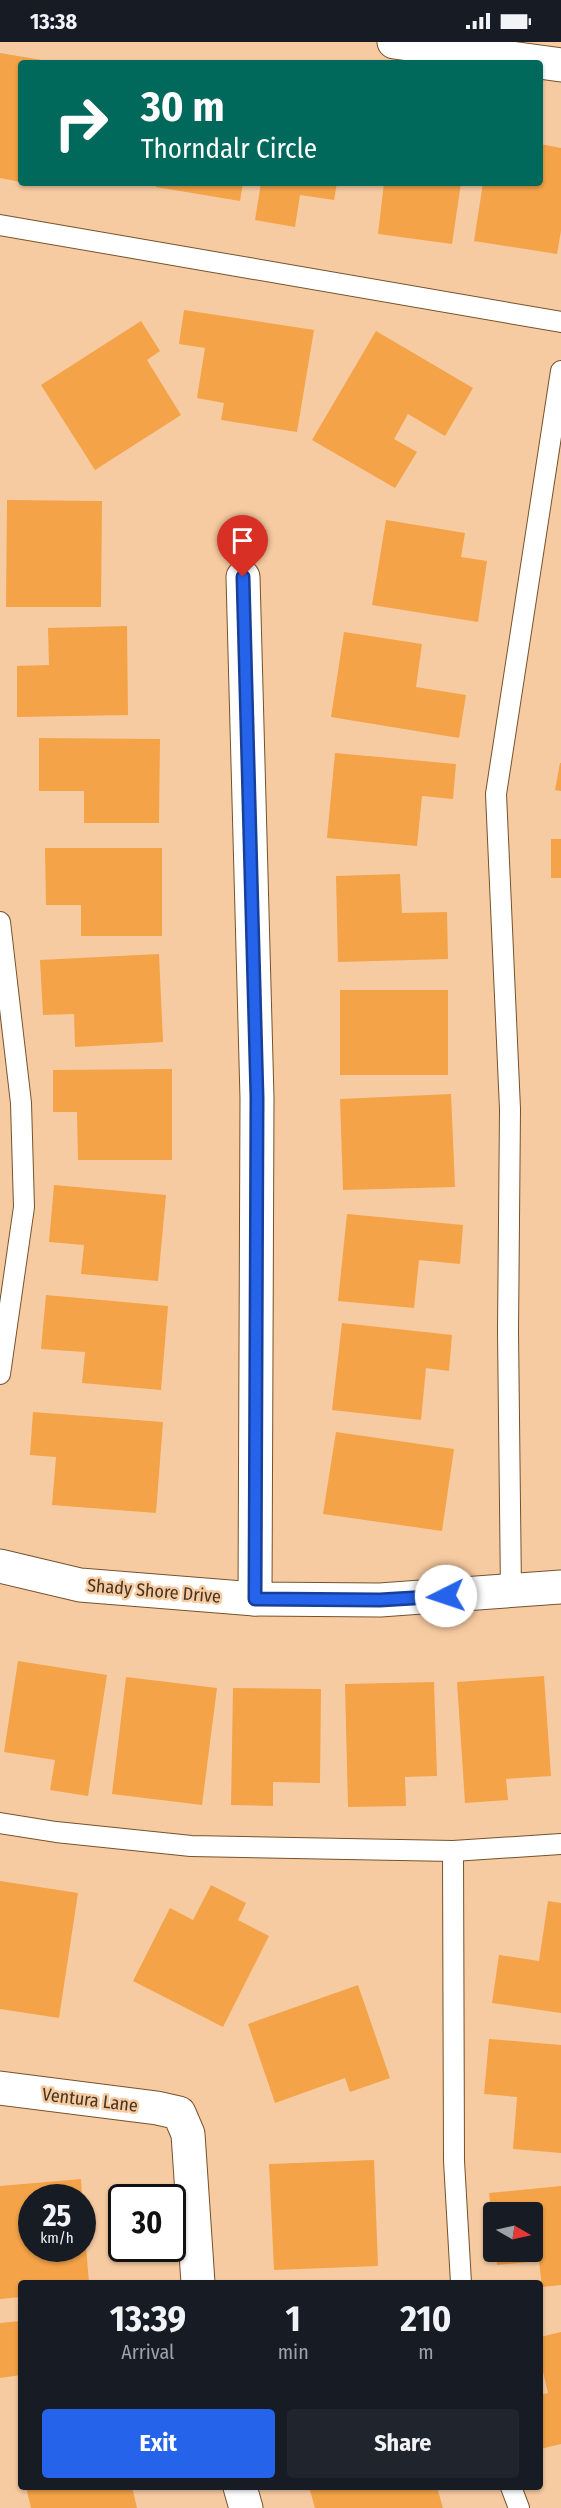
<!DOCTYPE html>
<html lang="en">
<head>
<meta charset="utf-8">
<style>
	body { margin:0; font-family:"Fira Sans Condensed",sans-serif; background:#20242c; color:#f1f3f6; height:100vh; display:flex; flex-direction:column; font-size:22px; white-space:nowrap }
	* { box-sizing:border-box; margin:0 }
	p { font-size:20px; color:#9ea1a6 }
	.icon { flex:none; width:33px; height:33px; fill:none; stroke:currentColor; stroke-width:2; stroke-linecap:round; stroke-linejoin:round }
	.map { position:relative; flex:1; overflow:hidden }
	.details { position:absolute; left:18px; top:2238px; width:525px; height:210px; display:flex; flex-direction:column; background:#171b24; border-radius:6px; box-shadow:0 2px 4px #0004 }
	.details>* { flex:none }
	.guide { position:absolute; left:18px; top:18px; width:525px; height:126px; border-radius:6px; box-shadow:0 2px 4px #0004; background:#00695c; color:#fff; overflow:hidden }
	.needle { width:39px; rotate:99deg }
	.controls { position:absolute; left:483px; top:2160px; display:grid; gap:12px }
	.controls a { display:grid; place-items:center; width:60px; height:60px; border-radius:6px; background:#171b24; box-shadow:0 2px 4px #0004; font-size:30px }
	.speed { position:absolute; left:18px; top:2142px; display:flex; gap:12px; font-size:30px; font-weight:700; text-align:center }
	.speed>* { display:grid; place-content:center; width:78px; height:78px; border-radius:50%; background:#171b24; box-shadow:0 2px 4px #0004; line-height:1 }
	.speed small { font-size:15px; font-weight:400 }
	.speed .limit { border:3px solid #111; border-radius:9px; background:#fff; color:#111 }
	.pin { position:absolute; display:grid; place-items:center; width:51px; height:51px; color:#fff; margin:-62px -26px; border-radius:50% 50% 50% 0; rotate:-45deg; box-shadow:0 0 6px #0007 }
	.pin .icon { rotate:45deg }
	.me { position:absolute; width:66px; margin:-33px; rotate:266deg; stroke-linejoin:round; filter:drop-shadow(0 0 4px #0008) }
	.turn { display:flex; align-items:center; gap:21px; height:126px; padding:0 24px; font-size:27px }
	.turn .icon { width:78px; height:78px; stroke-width:2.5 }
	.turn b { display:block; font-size:42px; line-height:51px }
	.eta { display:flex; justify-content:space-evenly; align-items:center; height:102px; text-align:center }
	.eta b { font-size:36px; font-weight:700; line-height:42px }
	.button { display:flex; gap:12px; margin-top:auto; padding:12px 24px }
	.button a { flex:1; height:69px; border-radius:6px; background:#2563eb; color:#fff; font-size:24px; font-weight:700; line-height:69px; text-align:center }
	.button a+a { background:#20242c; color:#f1f3f6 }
	.status { display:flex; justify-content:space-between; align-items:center; height:42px; padding:0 30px; background:#171b24; direction:ltr }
	.status svg { height:16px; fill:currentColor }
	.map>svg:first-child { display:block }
</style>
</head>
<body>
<div class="status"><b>13:38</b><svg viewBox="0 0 49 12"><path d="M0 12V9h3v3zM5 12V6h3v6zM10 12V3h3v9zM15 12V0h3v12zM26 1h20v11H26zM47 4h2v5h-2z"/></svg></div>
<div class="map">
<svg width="561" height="2466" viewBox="0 0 561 2466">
	<rect width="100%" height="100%" fill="#f7cba1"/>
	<g fill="#f4a348">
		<path d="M0 11 42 18V21H21V140L0 136Z"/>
		<path d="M540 102 561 106V189L557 212 474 199 483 141H540Z"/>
		<path d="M156 141H243L240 159 156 145Z"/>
		<path d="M261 141H337L334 158 300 153 295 185 255 178Z"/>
		<path d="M384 141H461L452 202 378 192Z"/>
		<path d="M184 268 314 288 297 390 221 378 224 361 197 356 205 306 179 302Z"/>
		<path d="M141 279 160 309 147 318 181 373 95 428 41 343Z"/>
		<path d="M376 289 473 346 445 394 408 372 394 397 417 410 395 446 312 398Z"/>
		<path d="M7 458 102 459 101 565H6Z"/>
		<path d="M386 478 465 491 461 515 487 519 478 580 372 563Z"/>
		<path d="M127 584 128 673 17 675V624L49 623 48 586Z"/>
		<path d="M344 590 422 602 416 645 466 653 459 696 331 675Z"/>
		<path d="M39 696 160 697 159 781H84V749H39Z"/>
		<path d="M335 711 456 722 453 757 422 754 417 804 327 796Z"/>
		<path d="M560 721H561V749L555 748Z"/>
		<rect x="551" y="797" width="10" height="39"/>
		<path d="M45 806H162V894H81V863H46Z"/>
		<path d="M400 832 402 871 447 870 448 917 338 920 336 834Z"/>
		<path d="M159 912 163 1000 75 1005 74 972 43 973 40 918Z"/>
		<rect x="340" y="948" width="108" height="85"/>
		<path d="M172 1027V1118H78L77 1070H53V1028Z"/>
		<path d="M451 1052 455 1145 343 1148 340 1057Z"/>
		<path d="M54 1143 166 1153 158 1239 81 1232 84 1203 49 1200Z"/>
		<path d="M347 1172 463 1183 460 1222 419 1218 414 1266 338 1259Z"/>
		<path d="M46 1253 168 1264 161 1348 82 1341 85 1310 41 1307Z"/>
		<path d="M342 1281 452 1293 449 1329 426 1326 421 1378 332 1368Z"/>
		<path d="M33 1370 163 1380 156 1471 52 1463 56 1415 30 1413Z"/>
		<path d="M336 1390 454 1407 442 1489 323 1472Z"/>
		<path d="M18 1619 107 1633 88 1754 50 1748 55 1718 4 1710Z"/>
		<path d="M544 1634 551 1734 506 1737 508 1758 465 1761 457 1640Z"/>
		<path d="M126 1635 217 1646 202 1763 112 1752Z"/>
		<path d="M434 1640 437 1734 405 1735 406 1764 348 1765 345 1642Z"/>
		<path d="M233 1646 321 1647 320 1741 273 1740V1764L231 1763Z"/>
		<path d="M0 1839 78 1851 59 1976 0 1967Z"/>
		<path d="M211 1843 246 1861 238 1878 269 1894 223 1985 133 1939 170 1866 193 1878Z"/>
		<path d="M548 1859 561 1861V1971L492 1961 499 1913 539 1919Z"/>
		<path d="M358 1943 390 2036 350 2050 345 2036 275 2061 248 1982Z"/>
		<path d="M489 1997 561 2003V2111L513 2107 517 2055 484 2052Z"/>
		<path d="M374 2118 378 2224 274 2228 269 2122Z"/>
		<path d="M81 2137 82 2156H32V2206H82L84 2180 89 2241H21V2255L0 2257V2144Z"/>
		<path d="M561 2144V2243L542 2245 539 2219 497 2223 495 2210H532V2170H494L492 2177 489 2151Z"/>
		<path d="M21 2279V2333L0 2336V2281Z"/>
		<path d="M561 2290V2402L540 2407V2353L548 2351 540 2317V2295Z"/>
		<path d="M26 2445H132L137 2466H31Z"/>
		<path d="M309 2445H437L443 2466H315Z"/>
	</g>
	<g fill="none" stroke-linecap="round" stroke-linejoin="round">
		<defs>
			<g id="lane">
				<path d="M0 183 561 280"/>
				<path d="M0 880 21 1061 24 1165 0 1332"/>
				<path d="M511 1550 508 1289 510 1067 496 752 561 329"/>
				<path d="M0 1781 56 1790 191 1804 453 1809 561 1802"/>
				<path d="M453 1809 454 2119 461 2241"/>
				<path d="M511 2445 519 2466"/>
			</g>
			<g id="street">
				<path d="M394 0 561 23"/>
				<path d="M243 535 257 1056 255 1557"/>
				<path d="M0 1524 80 1543 255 1557 380 1558 561 1545"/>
				<path d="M0 2046 157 2066 179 2071 188 2092 198 2241"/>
				<path d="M240 2445 246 2466"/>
			</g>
		</defs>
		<use href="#lane" stroke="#77522b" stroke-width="22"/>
		<use href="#street" stroke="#77522b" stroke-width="35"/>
		<use href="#lane" stroke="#fff" stroke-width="20"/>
		<use href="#street" stroke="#fff" stroke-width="33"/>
	</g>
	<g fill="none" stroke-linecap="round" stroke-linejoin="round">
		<defs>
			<path id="route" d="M243 535 257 1056 255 1557 380 1558 446 1554"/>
		</defs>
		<use href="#route" stroke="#184099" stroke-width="15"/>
		<use href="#route" stroke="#2563eb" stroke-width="10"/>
	</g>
	<g text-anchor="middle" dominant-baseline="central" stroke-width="5" stroke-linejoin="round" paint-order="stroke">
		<g font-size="18" fill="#453423" stroke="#f7cba1">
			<text transform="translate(154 1549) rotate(5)">Shady Shore Drive</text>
			<text transform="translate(90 2058) rotate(7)">Ventura Lane</text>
		</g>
	</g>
</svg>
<div class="controls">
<a><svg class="needle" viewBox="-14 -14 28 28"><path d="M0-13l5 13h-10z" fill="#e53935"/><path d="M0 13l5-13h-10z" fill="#9ea1a6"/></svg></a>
</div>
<div class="speed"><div>25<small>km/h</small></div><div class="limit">30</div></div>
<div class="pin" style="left:243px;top:535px;background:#d93025"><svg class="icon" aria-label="arrive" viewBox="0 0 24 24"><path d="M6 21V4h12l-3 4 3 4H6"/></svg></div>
<svg class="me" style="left:446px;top:1554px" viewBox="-20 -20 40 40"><circle r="19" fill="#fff"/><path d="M0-13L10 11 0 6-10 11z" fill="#2563eb"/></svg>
<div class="guide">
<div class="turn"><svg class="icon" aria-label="right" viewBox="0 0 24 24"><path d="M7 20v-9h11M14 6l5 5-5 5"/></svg><div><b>30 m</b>Thorndalr Circle</div></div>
</div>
<section class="details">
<div class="eta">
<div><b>13:39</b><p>Arrival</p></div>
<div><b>1</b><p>min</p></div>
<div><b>210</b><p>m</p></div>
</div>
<div class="button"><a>Exit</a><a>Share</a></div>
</section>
</div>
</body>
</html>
